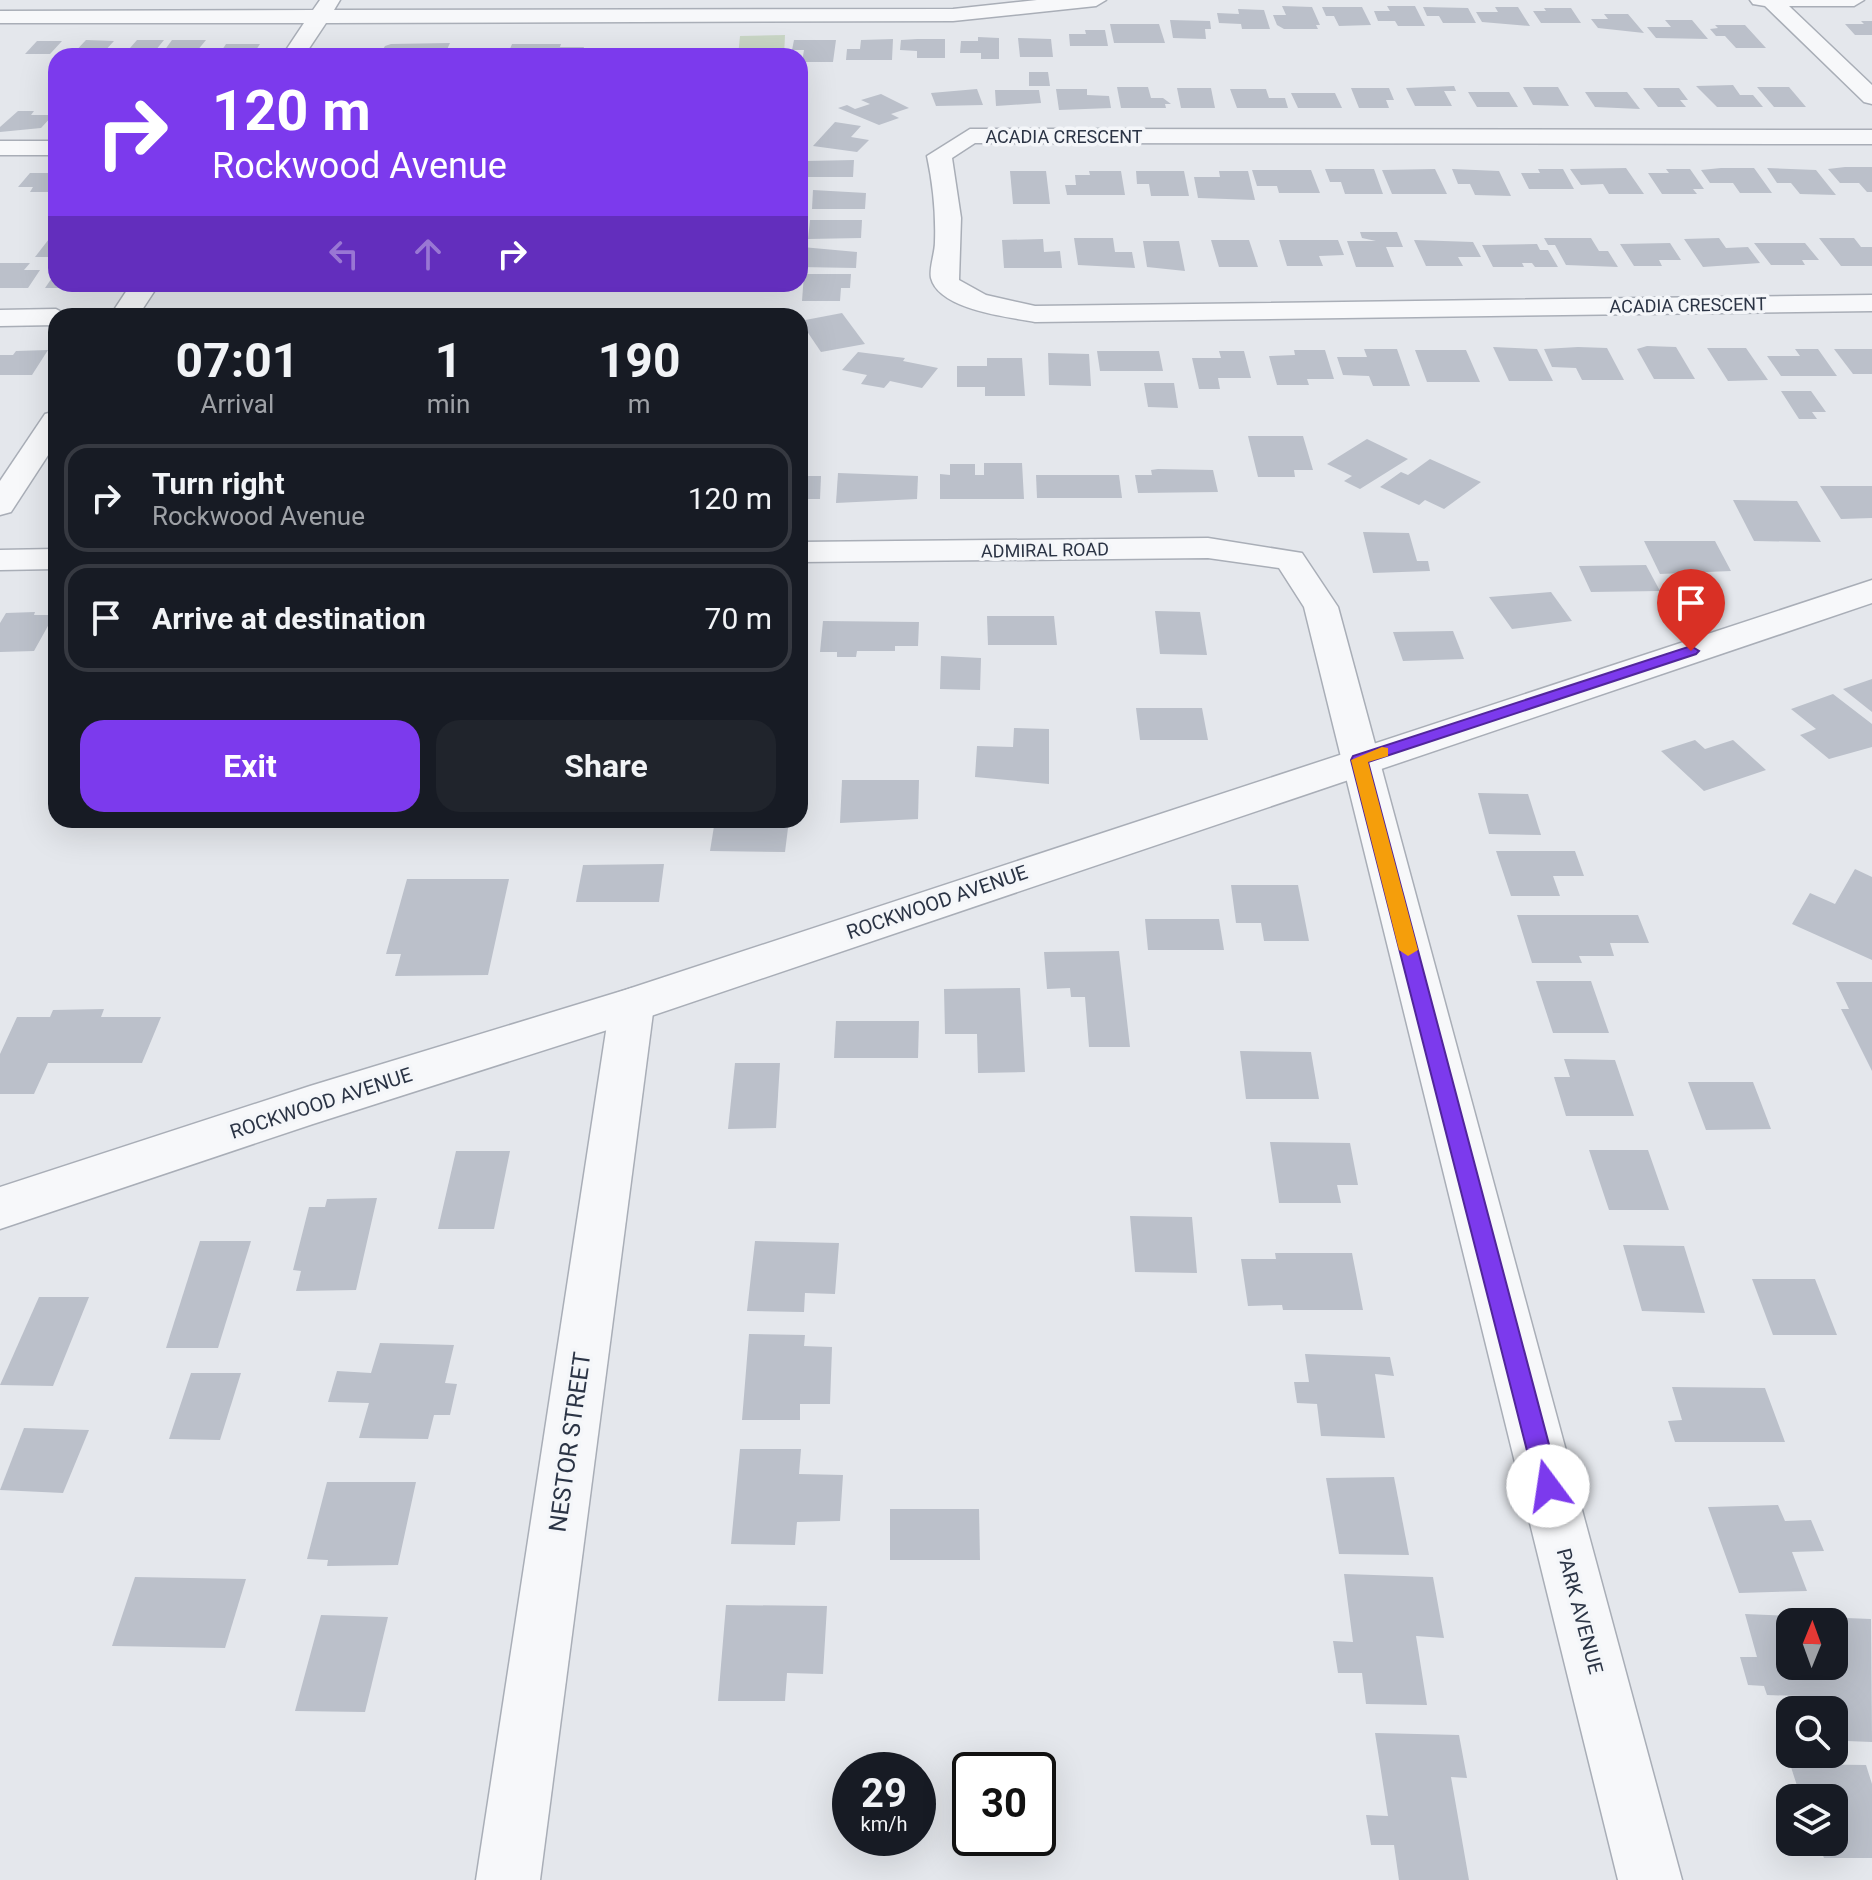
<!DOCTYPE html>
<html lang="en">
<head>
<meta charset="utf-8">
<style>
	body { margin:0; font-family:Roboto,sans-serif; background:#20242c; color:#f1f3f6; height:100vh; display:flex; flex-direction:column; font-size:30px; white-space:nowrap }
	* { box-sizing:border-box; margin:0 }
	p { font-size:26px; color:#9ea1a6 }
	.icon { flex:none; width:44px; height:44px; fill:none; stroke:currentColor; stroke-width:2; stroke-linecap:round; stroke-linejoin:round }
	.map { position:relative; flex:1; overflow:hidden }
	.side { position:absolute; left:48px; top:308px; width:760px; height:520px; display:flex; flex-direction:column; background:#171b24; border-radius:24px; box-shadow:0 8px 32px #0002 }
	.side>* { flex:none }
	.banner { position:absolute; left:48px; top:48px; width:760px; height:244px; border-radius:24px; box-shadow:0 8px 32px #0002; background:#7c3aed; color:#fff; overflow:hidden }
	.needle { width:52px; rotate:1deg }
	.tools { position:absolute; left:1776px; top:1608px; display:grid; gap:16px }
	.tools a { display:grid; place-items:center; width:72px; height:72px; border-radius:16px; background:#171b24; box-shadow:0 8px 32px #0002; font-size:40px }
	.speed { position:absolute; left:832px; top:1752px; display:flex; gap:16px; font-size:40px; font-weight:700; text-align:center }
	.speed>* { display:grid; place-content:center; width:104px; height:104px; border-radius:50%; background:#171b24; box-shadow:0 8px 32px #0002; line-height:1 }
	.speed small { font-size:20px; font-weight:400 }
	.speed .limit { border:4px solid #111; border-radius:12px; background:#fff; color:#111 }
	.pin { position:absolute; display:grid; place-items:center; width:68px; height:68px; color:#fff; margin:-82px -34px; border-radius:50% 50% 50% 0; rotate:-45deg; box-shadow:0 0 8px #0007 }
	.pin .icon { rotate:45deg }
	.me { position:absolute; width:88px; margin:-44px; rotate:346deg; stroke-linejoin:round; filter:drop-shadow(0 0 6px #0008) }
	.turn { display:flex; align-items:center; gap:28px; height:168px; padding:0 32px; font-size:36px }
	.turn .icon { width:104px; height:104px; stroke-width:2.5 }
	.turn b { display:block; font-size:56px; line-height:68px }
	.lanes { display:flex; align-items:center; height:76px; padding:0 32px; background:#0003; justify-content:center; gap:40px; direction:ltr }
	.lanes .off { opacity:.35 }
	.eta { display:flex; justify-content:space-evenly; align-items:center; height:136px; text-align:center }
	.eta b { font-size:48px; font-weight:700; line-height:56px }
	.cta { display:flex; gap:16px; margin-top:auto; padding:16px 32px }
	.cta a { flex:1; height:92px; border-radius:24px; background:#7c3aed; color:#fff; font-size:32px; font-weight:700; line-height:92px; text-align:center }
	.cta a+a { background:#20242c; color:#f1f3f6 }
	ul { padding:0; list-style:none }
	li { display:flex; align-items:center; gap:24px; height:108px; margin:0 16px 12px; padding:0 16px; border:4px solid #363941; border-radius:24px }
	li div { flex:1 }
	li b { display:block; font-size:30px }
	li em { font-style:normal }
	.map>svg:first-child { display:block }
</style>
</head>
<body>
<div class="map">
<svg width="1872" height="1880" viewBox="0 0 1872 1880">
	<rect width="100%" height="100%" fill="#e4e7ec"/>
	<path fill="#c9d6c5" d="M785 35 784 56H738L740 36Z"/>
	<g fill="#bbc0ca" fill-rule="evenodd">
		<path d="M1282 6 1312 7 1320 25H1316L1318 29H1284L1277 25 1273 15H1286Z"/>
		<path d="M1387 6H1415L1425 26H1398L1395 21H1378L1374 11H1390Z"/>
		<path d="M1322 7H1362L1371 25 1339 26 1334 16H1326Z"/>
		<path d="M1423 7 1468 8 1476 23H1443L1439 16H1427Z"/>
		<path d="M1495 7H1518L1530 26 1482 22 1476 12H1498Z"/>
		<path d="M1544 8H1571L1581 23H1541L1533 11H1546Z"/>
		<path d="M1238 9 1264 10 1270 29H1242L1241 24 1219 23 1217 13 1239 14Z"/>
		<path d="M1604 14H1628L1644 33 1598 28 1591 19H1608Z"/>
		<path d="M1170 20 1210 21 1211 29H1205L1206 39 1173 38Z"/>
		<path d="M1665 20H1692L1708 39 1656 38 1647 27H1671Z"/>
		<path d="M1861 21H1872V35H1855L1845 24H1864Z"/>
		<path d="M1110 24H1159L1165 43H1114Z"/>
		<path d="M1715 25H1745L1766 48H1736L1725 36H1716L1710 29 1718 28Z"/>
		<path d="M1085 30H1105L1108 46H1070L1069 34H1086Z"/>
		<path d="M978 37 999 38V59H981V53H960L961 41H978Z"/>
		<path d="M1018 38 1051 39 1053 57H1020Z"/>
		<path d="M893 39 892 60H846L847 49H860L861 40Z"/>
		<path d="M917 39H945V58H917V51L900 50 901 40Z"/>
		<path d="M86 40 114 41 103 53 71 56Z"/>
		<path d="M137 40H164L151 56H123Z"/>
		<path d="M172 40H206L197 51H164Z"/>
		<path d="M794 40H836L833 62H802L804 50H792Z"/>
		<path d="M37 41H62L50 54H25Z"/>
		<path d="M450 43 444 56H379L385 46 391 44Z"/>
		<path d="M226 44H260L252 56H218Z"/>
		<path d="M512 44H561L560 47H584L581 56H507Z"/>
		<path d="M1029 72H1048L1050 86H1029Z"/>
		<path d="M1733 85 1740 95H1753L1763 107H1717L1696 86Z"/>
		<path d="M1454 86 1456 91H1444L1452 106H1415L1406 88Z"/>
		<path d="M1117 87H1148L1151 98H1163L1171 104H1165L1166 108H1121Z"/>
		<path d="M1523 87H1558L1569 106 1533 105Z"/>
		<path d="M1757 87H1789L1806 107H1774Z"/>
		<path d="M1177 88H1211L1215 108H1181Z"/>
		<path d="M1351 88H1389L1394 100H1386L1389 108H1359Z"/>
		<path d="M1643 88H1679L1688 100H1680L1686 107H1658Z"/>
		<path d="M977 89 983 105 936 106 931 93Z"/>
		<path d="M1056 89H1087V95L1109 96 1111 108 1059 110Z"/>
		<path d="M1230 89H1266L1269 98H1285L1288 108H1237Z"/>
		<path d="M995 90H1039L1041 103 996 106Z"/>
		<path d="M1468 92H1509L1518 107H1477Z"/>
		<path d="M1585 92H1627L1640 109 1595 107Z"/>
		<path d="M1291 93H1335L1342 108H1298Z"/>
		<path d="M881 94 909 108 891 114 899 118 879 125 838 108 847 105 855 109 870 104 861 100Z"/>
		<path d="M18 111H34L31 115H53L41 128 0 132V127Z"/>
		<path d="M835 122 861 126 851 137 869 140 857 152 813 146Z"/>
		<path d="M854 160 853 177H803L805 161Z"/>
		<path d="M1845 167H1872V192H1867L1859 183H1840L1828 169Z"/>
		<path d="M1626 168 1644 194H1609L1603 184 1581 185 1570 169Z"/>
		<path d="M1721 168H1754L1772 193H1740L1733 183H1710L1701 170Z"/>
		<path d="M1767 168 1816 170 1836 195 1800 194 1791 183H1777Z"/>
		<path d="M1325 169H1374L1383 194H1345L1341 182H1330Z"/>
		<path d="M1435 169 1447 194H1392L1382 170Z"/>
		<path d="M1452 169 1499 171 1511 196 1475 195 1470 184H1458Z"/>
		<path d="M1538 169H1563L1574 189H1529L1521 173H1540Z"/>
		<path d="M1666 169H1690L1704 189H1693L1697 194H1662L1648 173H1669Z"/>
		<path d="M1252 170H1311L1320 193H1279L1277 186H1257Z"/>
		<path d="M1010 171H1046L1050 204H1013Z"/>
		<path d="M1089 171H1121L1125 195H1067L1065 185H1076L1075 175H1090Z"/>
		<path d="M1136 171H1184L1189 196H1151L1149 184H1137Z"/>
		<path d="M1219 171H1248L1255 200 1198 198 1194 177H1220Z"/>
		<path d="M30 173H56V186L51 192H30L33 187H18Z"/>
		<path d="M813 190 866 193 865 209H812Z"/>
		<path d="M810 220H862L861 238 808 239Z"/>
		<path d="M1360 232H1397L1403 247H1386L1394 267H1356L1347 241H1376L1362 238Z"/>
		<path d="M1074 238H1113L1115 252H1132L1135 268 1078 265Z"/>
		<path d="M1544 238H1591L1599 251H1608L1618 267 1566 265 1555 245H1548Z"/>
		<path d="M1719 238 1726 248 1748 247 1760 263 1703 267 1684 239Z"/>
		<path d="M1819 238H1854L1861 247H1872V266H1841Z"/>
		<path d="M49 239H56V257H35Z"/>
		<path d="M1043 239 1044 252 1060 251 1062 268H1004L1002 240Z"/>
		<path d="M1211 240H1249L1258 267H1219Z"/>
		<path d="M1279 240H1338L1344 255 1319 256 1323 266H1287Z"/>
		<path d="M1414 240 1473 242 1481 257H1458L1463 266H1426Z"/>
		<path d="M1143 241H1179L1185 271 1147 267Z"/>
		<path d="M1670 243 1681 260H1659L1662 266H1634L1620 244Z"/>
		<path d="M1754 243H1805L1819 260H1802L1805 265H1771Z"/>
		<path d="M1537 244 1540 250H1548L1558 267H1535L1532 263H1522L1524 267H1493L1482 245Z"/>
		<path d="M802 247 857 252 856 268 800 267Z"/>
		<path d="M0 263H30L24 270H40L28 288H0Z"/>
		<path d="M56 272V284H95L92 288H45Z"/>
		<path d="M804 274H851L850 288H841L840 301H802Z"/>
		<path d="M842 313 865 344 821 352 800 321Z"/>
		<path d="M1647 346 1676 347 1695 379H1654L1637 349Z"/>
		<path d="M1493 347 1537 349 1553 381H1509Z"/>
		<path d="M1578 347 1607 348 1624 380H1582L1576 368 1552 367 1544 349Z"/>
		<path d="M1707 348H1746L1768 380 1728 381Z"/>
		<path d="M1364 349H1397L1410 386H1373L1369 376 1343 375 1337 357H1367Z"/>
		<path d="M1795 349H1818L1837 376H1781L1767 356H1800Z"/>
		<path d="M1834 349H1872V374H1853Z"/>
		<path d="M48 350 32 375H0V355H13L16 351Z"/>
		<path d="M1294 350H1325L1334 379H1307L1309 385H1277L1269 356 1295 355Z"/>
		<path d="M1415 350H1466L1480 382H1427Z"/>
		<path d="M1097 351H1159L1163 371H1100Z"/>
		<path d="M1219 351H1244L1251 378H1218L1220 389H1199L1192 358H1221Z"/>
		<path d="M858 352 905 358 903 361 938 368 922 388 890 381 884 388 861 384 867 375 842 370Z"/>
		<path d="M1048 353 1089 354 1091 386 1049 385Z"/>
		<path d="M987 358H1022L1025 396H985V387H957V366H987Z"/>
		<path d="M1144 383H1174L1178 408 1148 407Z"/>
		<path d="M1781 391H1811L1826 412H1812L1817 419H1799Z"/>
		<path d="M1248 436H1303L1313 470H1294L1295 477H1258Z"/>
		<path d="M1367 439 1408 459 1360 489 1344 481 1352 476 1327 464Z"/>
		<path d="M1430 459 1481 482 1444 509 1425 500 1419 505 1380 487 1401 472 1408 475Z"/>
		<path d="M984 463H1022L1024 499H940V474L950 475V464H975V475H984Z"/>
		<path d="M1158 469 1213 470 1218 492 1138 493 1135 475H1152L1151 470Z"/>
		<path d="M838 473 918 476 917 499 836 503Z"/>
		<path d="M1036 475H1119L1122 498H1037Z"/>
		<path d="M800 476H821L820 499H800Z"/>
		<path d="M1820 486H1872V518L1841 519Z"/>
		<path d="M1733 500 1797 501 1821 542 1754 541Z"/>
		<path d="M1363 532 1409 533 1417 561H1428L1430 571 1373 573Z"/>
		<path d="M1644 541H1715L1731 571 1660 574Z"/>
		<path d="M1646 565 1660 591 1591 592 1579 566Z"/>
		<path d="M1551 592 1572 621 1512 629 1489 597Z"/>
		<path d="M1155 611 1200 612 1207 655 1160 654Z"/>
		<path d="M35 612 34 615H54L34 651 0 652V623L6 613Z"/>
		<path d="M987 616H1054L1057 645H988Z"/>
		<path d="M800 620H806L802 666H800Z"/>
		<path d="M823 621 919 622 918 646H895V651H857L856 657H837V652H820Z"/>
		<path d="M1453 631 1464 659 1403 661 1393 632Z"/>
		<path d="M941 656 981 658 980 690 940 689Z"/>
		<path d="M1872 679V712L1843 689Z"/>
		<path d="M1833 694 1872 724V747L1829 759 1800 735 1816 729 1791 709Z"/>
		<path d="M1136 708H1202L1208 740H1140Z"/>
		<path d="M1014 728 1049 729V784L975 777 977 746 1013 747Z"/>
		<path d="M1695 740 1705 749 1733 740 1766 770 1704 791 1661 751Z"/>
		<path d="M842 780H919L918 819 840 823Z"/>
		<path d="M1478 793 1528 794 1541 835 1489 834Z"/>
		<path d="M715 820H789L785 852 710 851Z"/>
		<path d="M1496 851H1575L1584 876H1553L1560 896H1511Z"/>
		<path d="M664 864 659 902H576L583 865Z"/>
		<path d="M1855 869 1872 877V960L1792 924 1810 893 1835 904Z"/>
		<path d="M407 879H509L488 975 395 976 401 954H386Z"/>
		<path d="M1231 885H1298L1309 941H1264L1261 923H1236Z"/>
		<path d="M1517 915H1638L1649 943H1610L1614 956H1579L1582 963H1532Z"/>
		<path d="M1145 919H1219L1224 950H1148Z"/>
		<path d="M1119 951 1130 1047H1089L1085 997H1071L1070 988 1047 989 1044 952Z"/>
		<path d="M1536 981H1591L1609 1033H1553Z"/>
		<path d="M1836 982H1872V1071L1841 1009H1849Z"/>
		<path d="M1020 988 1025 1072 978 1073 977 1034H945L944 989Z"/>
		<path d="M104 1009 101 1017H161L142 1063H48L34 1094H0V1054L17 1017H50L53 1010Z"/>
		<path d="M836 1021H919L918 1058H834Z"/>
		<path d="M1240 1051 1311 1052 1319 1099H1246Z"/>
		<path d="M1564 1059 1615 1060 1634 1116H1566L1554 1077H1570Z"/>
		<path d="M735 1063H780L776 1128 728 1129Z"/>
		<path d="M1688 1082H1753L1771 1129 1706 1130Z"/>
		<path d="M1270 1142 1350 1143 1358 1185H1337L1341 1203H1279Z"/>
		<path d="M1589 1150H1648L1669 1210H1609Z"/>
		<path d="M456 1151H510L494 1229H438Z"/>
		<path d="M377 1198 356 1290 296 1291 301 1271 293 1270 309 1207H325L327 1199Z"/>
		<path d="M1130 1216 1192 1217 1197 1273 1135 1272Z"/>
		<path d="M200 1241H251L218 1348H166Z"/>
		<path d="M755 1241 839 1243 835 1294 805 1293 804 1312 747 1311Z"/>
		<path d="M1623 1245 1684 1246 1705 1313 1642 1311Z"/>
		<path d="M1275 1253H1352L1363 1310H1283L1282 1305 1248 1306 1241 1259H1276Z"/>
		<path d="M1752 1279H1815L1837 1335H1773Z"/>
		<path d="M39 1297H89L53 1386 0 1385Z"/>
		<path d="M749 1334 805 1335 804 1346 832 1347 830 1404H800V1420H742Z"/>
		<path d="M380 1343 454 1345 445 1383 457 1384 450 1415H434L428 1439 359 1438 369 1403 328 1402 337 1371 371 1373Z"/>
		<path d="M1305 1354 1390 1357 1394 1376 1375 1374 1385 1438 1321 1436 1317 1404 1297 1403 1294 1382H1309Z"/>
		<path d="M191 1373H241L220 1440 169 1439Z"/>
		<path d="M1672 1387 1765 1388 1785 1442H1675L1668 1421 1682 1420Z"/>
		<path d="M24 1428 89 1430 63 1493 0 1490Z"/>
		<path d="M740 1449H801L799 1474 843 1475 840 1521 797 1522 795 1545 731 1544Z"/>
		<path d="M1394 1477 1409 1555 1339 1554 1326 1478Z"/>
		<path d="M327 1482H416L398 1565 327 1566 328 1560 307 1559Z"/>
		<path d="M1778 1505 1785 1521 1811 1520 1824 1551 1792 1552 1807 1591 1739 1593 1708 1507Z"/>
		<path d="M890 1509H979L980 1560H890Z"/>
		<path d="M1344 1574 1433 1577 1444 1638 1416 1636 1427 1705 1366 1704 1362 1673H1338L1333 1641 1353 1642Z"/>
		<path d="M135 1577 246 1579 225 1648 112 1646Z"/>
		<path d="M726 1605 827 1606 823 1674 787 1673 785 1701H718Z"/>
		<path d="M1745 1614 1871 1619 1872 1742 1847 1741 1833 1697 1767 1695 1764 1686 1748 1685 1740 1657H1757ZM1790 1622H1834V1666H1790Z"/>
		<path d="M321 1615 388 1617 365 1712 295 1711Z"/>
		<path d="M1375 1733 1459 1735 1467 1778 1451 1777 1469 1880H1399L1394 1845H1371L1366 1815 1388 1816Z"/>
		<path d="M1790 1764 1866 1765 1872 1784V1858H1824L1819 1846 1804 1845 1803 1842H1834V1798H1801Z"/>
	</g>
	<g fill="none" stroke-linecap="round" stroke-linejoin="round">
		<defs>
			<g id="minor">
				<path d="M320 0H340L334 10 953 9 1037 0H1106L1096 6 953 21 326 23 304 56H282L304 23H0V11L313 10Z"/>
				<path d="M1750 0H1864L1854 6H1789L1872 85V104L1864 102 1765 6 1753 4Z"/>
				<path d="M970 129 1872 130V144L975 143 952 158 961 218 959 280 986 295 1035 306 1872 295V311L1035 322C1009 317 939 310 931 278 929 268 935 253 935 242 936 213 933 184 927 156Z"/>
				<rect x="0" y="141" width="56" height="14"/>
				<path d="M131 284H159L138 316H110Z"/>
				<path d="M56 309 69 316H56V325L0 326V310Z"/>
				<path d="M56 411V443L11 512 0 515V481L45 414Z"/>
				<path d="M1208 538 1302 553 1338 607 1682 1880H1618L1304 607 1279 568 1208 558 800 562V542Z"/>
				<path d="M56 549V569L0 570V550Z"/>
				<path d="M632 988 647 993 654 1005 540 1880H476L610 1005 617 993Z"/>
			</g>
			<path id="tertiary" d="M1872 580V603L648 1017 313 1124 0 1229V1187L310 1086 625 990Z"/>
		</defs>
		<use href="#minor" stroke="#a9aeb7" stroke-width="3"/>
		<use href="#tertiary" stroke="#a9aeb7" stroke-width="3"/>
		<use href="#minor" fill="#f7f8fa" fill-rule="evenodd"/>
		<use href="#tertiary" fill="#f7f8fa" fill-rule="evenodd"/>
	</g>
	<path fill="#7c3aed" stroke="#51269a" stroke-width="2" d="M1691 646 1699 651 1696 654 1368 762 1560 1486 1556 1494 1548 1498 1539 1494 1536 1486 1351 760 1353 756Z"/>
	<path fill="#f59e0b" d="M1382 747 1388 748V756L1368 762 1418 950 1408 956 1399 950 1351 760Z"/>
	<g text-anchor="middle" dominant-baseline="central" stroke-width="7" stroke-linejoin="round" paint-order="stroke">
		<g font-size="18" fill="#2b3445" stroke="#f4f6f9">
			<text x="1064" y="136">ACADIA CRESCENT</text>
			<text transform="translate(1688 305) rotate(-1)">ACADIA CRESCENT</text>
			<text transform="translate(1045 550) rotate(-1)">ADMIRAL ROAD</text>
		</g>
		<g font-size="20" fill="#2b3445" stroke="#f4f6f9">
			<text transform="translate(937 902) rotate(-19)">ROCKWOOD AVENUE</text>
			<text transform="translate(321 1103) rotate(-18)">ROCKWOOD AVENUE</text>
			<text transform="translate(1580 1611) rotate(75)">PARK AVENUE</text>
		</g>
		<g font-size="24" fill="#2b3445" stroke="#f4f6f9">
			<text transform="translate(570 1442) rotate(-82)">NESTOR STREET</text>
		</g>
	</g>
</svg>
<div class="tools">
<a><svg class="needle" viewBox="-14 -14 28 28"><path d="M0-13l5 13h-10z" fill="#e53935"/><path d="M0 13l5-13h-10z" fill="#9ea1a6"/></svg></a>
<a><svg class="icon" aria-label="search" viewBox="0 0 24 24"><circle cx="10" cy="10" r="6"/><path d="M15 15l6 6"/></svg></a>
<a><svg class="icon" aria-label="layers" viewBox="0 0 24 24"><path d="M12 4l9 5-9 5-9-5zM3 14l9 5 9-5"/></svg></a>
</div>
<div class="speed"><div>29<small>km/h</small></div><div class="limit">30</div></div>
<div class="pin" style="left:1691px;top:651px;background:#d93025"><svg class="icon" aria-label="arrive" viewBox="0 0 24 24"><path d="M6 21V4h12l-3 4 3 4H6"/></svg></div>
<svg class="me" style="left:1548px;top:1486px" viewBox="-20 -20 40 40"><circle r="19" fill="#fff"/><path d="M0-13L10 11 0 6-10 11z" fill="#7c3aed"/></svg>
<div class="banner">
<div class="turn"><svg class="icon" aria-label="right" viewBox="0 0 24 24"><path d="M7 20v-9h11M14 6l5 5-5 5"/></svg><div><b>120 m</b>Rockwood Avenue</div></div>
<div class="lanes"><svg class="icon off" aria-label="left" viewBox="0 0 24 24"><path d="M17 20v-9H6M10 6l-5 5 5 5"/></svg><svg class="icon off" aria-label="ahead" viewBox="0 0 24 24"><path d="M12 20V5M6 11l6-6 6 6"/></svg><svg class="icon" aria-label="right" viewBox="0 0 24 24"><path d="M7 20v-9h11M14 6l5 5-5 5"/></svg></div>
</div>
<section class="side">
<div class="eta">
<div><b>07:01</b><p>Arrival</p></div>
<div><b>1</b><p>min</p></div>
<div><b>190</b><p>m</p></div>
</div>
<ul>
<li><svg class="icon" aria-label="right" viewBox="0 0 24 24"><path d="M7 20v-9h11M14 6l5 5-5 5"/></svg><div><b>Turn right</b><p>Rockwood Avenue</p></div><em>120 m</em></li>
<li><svg class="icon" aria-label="arrive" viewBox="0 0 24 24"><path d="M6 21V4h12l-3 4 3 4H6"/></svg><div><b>Arrive at destination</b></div><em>70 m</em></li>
</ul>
<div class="cta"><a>Exit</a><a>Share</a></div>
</section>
</div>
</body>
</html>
